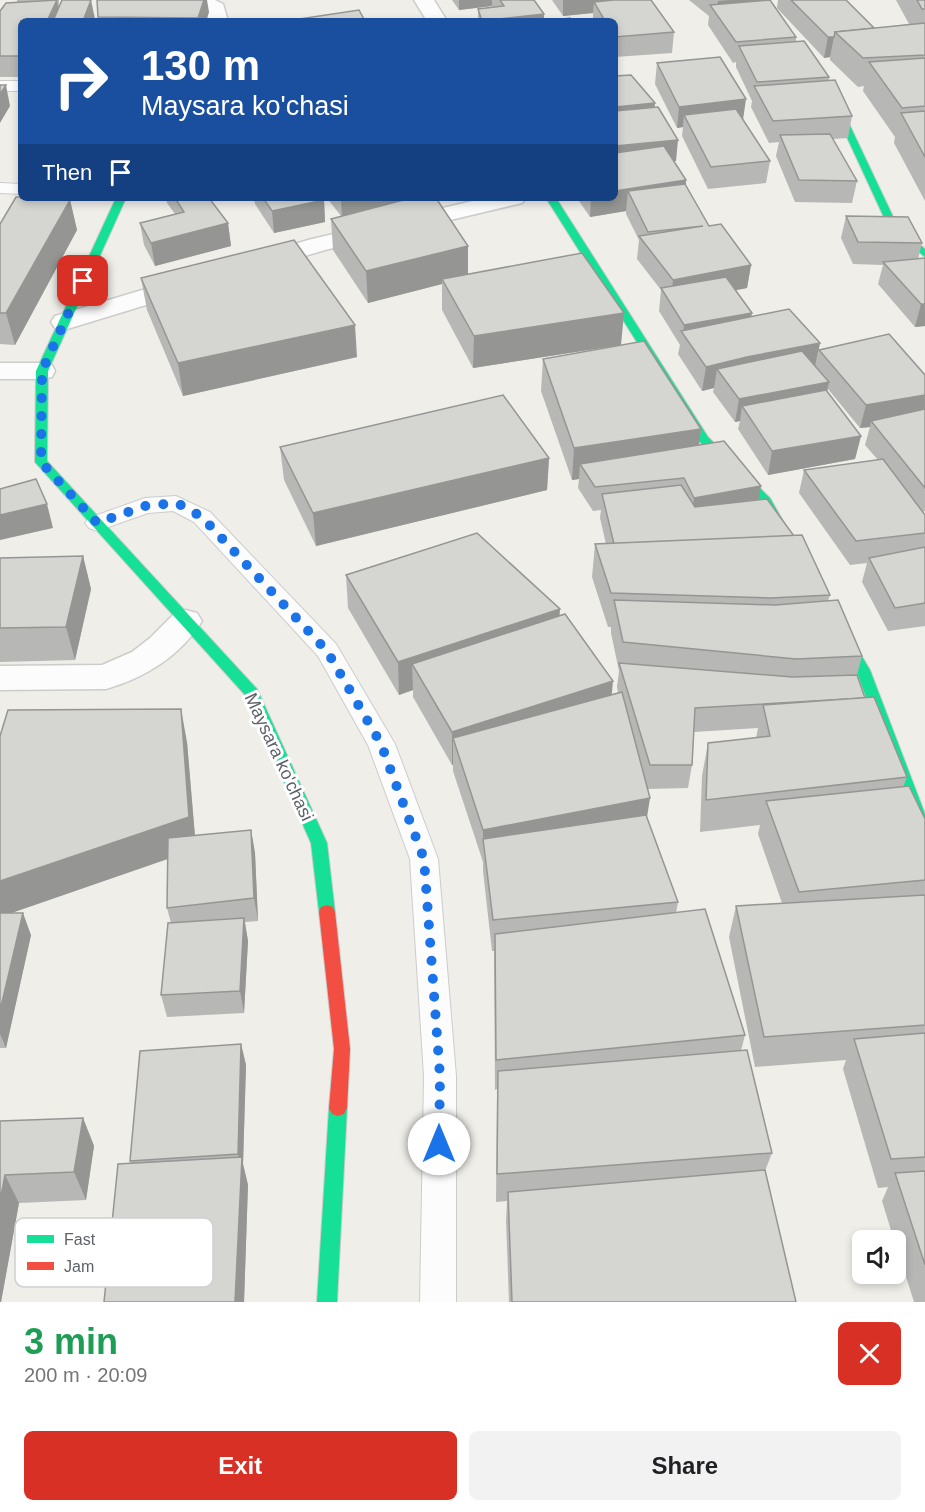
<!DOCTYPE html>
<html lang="en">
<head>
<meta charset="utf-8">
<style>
	body { margin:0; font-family:Arial,sans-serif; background:#f2f2f2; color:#202124; height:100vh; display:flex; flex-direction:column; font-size:22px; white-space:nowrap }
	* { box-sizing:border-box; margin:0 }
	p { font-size:20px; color:#757577 }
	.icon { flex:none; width:33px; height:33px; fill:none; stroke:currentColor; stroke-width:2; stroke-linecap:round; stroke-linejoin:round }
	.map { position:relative; height:1302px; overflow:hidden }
	.sheet { display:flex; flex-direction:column; background:#fff; flex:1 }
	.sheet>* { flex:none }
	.guide { position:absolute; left:18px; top:18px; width:600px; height:183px; border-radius:9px; box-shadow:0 3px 9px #0003; background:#1a4fa0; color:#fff; overflow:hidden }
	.fabs { position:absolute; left:852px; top:1230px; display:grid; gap:12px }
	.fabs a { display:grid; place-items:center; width:54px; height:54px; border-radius:9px; background:#fff; box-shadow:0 3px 9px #0003; font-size:30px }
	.pin { position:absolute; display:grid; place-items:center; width:51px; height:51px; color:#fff; margin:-26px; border-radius:12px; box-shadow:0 3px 9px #0006 }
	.me { position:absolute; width:66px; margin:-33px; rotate:0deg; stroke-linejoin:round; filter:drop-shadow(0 0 4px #0008) }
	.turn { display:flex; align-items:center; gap:21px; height:126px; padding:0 24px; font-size:27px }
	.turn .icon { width:78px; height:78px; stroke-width:2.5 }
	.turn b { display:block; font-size:42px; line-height:51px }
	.then { display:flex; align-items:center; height:57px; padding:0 24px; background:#0003; gap:12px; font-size:22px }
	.round { display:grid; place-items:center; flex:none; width:63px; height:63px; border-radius:9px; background:#f2f2f2 }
	.summary { display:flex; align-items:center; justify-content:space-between; height:102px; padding:0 24px }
	h1 { font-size:36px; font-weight:700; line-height:45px; color:#1e9e55 }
	.action { display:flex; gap:12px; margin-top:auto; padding:12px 24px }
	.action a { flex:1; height:69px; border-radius:9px; background:#d93025; color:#fff; font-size:24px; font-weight:700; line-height:69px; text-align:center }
	.action a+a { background:#f2f2f2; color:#202124 }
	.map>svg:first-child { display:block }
</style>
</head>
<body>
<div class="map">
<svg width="925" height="1302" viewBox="0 0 925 1302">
	<rect width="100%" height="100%" fill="#efeee9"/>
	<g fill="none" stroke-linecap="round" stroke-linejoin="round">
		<defs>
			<g id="lane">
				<rect x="0" y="81" width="21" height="10"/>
				<path d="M0 183 21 184V194L0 193Z"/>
				<path d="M176 496 210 512 336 644 395 744 438 859 456 1076V1302H420L424 1076 410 859 368 745 318 656 194 522 173 511 148 513 97 531 89 528 85 523 89 518 145 498Z"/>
			</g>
			<g id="street">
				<path d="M191 0H215L223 4 228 21H208L207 11Z"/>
				<path d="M414 0H434L447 21H427Z"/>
				<path d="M485 198H526L522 203 325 250 258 270 249 268 246 263 249 258 308 240Z"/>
				<path d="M186 277 195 280 199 285 195 290 64 330 55 328 51 322 55 316Z"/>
				<path d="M0 363H42L52 365 55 371 52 377 42 379H0Z"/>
				<path d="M186 610 197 613 202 621C181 656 144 678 106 689L0 690V666L102 665 132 652 150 638 175 613Z"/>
			</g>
			<g id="fast">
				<path d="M830 89 834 92 897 225 925 249V257L888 226 826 92Z"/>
				<path d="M116 198H126L48 371 47 461 257 689 327 843 335 912 333 917 327 919 321 917 319 912 311 843 246 696 35 462 36 371Z"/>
				<path d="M546 198H556L708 437 770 498 792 537 790 540H782L761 503 700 442Z"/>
				<path d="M837 621 842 623 870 670 925 814V840L920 838 917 834 856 670 830 626Z"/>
				<path d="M338 1100 344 1102 347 1108 337 1302H317L329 1108 332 1102Z"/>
			</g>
			<path id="jam" d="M327 905 333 907 335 912 350 1049 347 1108 344 1114 338 1116 332 1114 329 1108 334 1049 319 912 321 907Z"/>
		</defs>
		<use href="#lane" stroke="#cccccb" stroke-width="2"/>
		<use href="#street" stroke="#cccccb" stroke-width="3"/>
		<use href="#fast" stroke="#cbcbca" stroke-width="2"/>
		<use href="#jam" stroke="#cbcbca" stroke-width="2"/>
		<use href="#lane" fill="#fdfcfc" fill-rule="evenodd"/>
		<use href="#street" fill="#fdfcfc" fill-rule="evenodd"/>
		<use href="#fast" fill="#16e098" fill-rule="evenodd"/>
		<use href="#jam" fill="#f24e42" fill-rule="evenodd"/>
	</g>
	<g fill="#b7b7b5">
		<path d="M17 0H59V7L95 19 21 21V77H0V11L17 2Z"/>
		<path d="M452 0H534L544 21H478V9L492 7V6L459 10Z"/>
		<path d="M552 0H651L674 32 672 53 615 57V21H593V13L563 16Z"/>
		<path d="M689 0H770L796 37V42L829 77V80L852 116 848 138 833 139 857 181 852 203 795 202 776 156 779 142 769 143 751 107 752 101 736 67V62L733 63 708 25 709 16Z"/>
		<path d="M778 0H846L874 28 909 24 896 0H925V201L894 143 895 137 863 91 864 86 858 87 830 60V57L824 58 777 8Z"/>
		<path d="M209 12 206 21H99L98 17Z"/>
		<path d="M657 63 743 120 770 161 766 183 708 189 682 136 683 127 677 128 655 84Z"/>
		<path d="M655 107 676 161H674L686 180V185L709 226 751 265 747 288 735 290 751 317 820 343 816 366 819 350 925 375V511L923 512 925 515V626L888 631 862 582 867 563 850 565 799 493 804 470 878 460 865 445 870 427 860 428 828 389 827 391 861 436 855 459 768 475 738 429 740 421 735 422 713 392 714 388 702 391 678 354 680 345 659 311 661 290 637 259 639 240 626 214V211L590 217 577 198H615Z"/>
		<path d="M166 198H209L228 223 231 246 155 266 144 245 140 223 175 214 167 203Z"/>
		<path d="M254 198H323L324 200 325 222 274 233 255 204Z"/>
		<path d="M327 198H403V200L406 199 405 198H436L468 246V274L621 345 473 368 442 310V284L368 303 333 250 331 219 341 216Z"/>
		<path d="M70 200 77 230 15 345 0 344V224Z"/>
		<path d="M846 216 922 243 918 259 925 326 915 327 878 284 883 265 853 264 841 238Z"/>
		<path d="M141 278 357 357 183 396 147 310Z"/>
		<path d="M543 359 701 429 699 445 759 499 830 595 828 601 862 656 857 675 865 698 907 777 903 787 925 819V1302H914L896 1245V1240H894L882 1201 888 1187 878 1188 843 1069 846 1060 755 1067 729 937 736 906 782 903 758 834 760 825 700 832 702 776 708 743 756 738 758 728 694 732 692 765 688 788 647 789V817L678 902 676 913 745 1035 741 1051 772 1153 765 1171 796 1302H509L506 1220 507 1201 496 1202 497 1089 495 1090 494 951H492L483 871V862L453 771V765H452L413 697V690L399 695 348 608 346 575 559 615 612 695 618 693 617 687 619 671 611 633V627H608L592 577 595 544H606L600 518 601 510 593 511 578 488 579 479 572 480 541 391Z"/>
		<path d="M280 447 549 458 547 490 316 546 284 480Z"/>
		<path d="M83 556 91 589 75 660 0 662V558Z"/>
		<path d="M0 736 187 742 195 836 251 830 255 853 258 921 245 922 248 941 244 1013 167 1017 161 995 171 923 167 908 168 859 11 913 31 935 6 1048H0Z"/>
		<path d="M241 1044 246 1065 243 1164 248 1185 244 1302H104L131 1163 130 1161Z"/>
		<path d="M83 1118 94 1146 86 1200 19 1203 1 1302 0 1121Z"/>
	</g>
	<g fill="#959593">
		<path d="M57 0 60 21H47Z"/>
		<path d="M91 0 95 19 94 21H83Z"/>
		<path d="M204 0H207L209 12 206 21H198V18Z"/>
		<path d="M459 0H492V6L459 10Z"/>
		<path d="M563 0H620L594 2 593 13 563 16Z"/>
		<path d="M730 0H767L716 13 718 1Z"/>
		<path d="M544 14V21H482Z"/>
		<path d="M828 37H834L830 57 824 58Z"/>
		<path d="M6 85 10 106 0 123V94Z"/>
		<path d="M746 99 743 120 684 115 683 127 677 128 679 107Z"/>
		<path d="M655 103 653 125 615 128V107Z"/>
		<path d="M678 140 676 161 615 168V146Z"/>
		<path d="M686 180 684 202 628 191 626 211 590 217 591 198H615V191Z"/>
		<path d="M341 198H403V203L342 218Z"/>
		<path d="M70 200 77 230 15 345 6 313Z"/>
		<path d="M324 200 325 222 274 233 272 211Z"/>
		<path d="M228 223 231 246 155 266 151 243Z"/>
		<path d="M468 246V277L442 279V284L368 303 366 271Z"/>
		<path d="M751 265 747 288 671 303 673 280Z"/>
		<path d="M921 304H925V326L915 327Z"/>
		<path d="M624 313 621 345 473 368 474 336Z"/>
		<path d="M752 313 748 336 683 334 684 325Z"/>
		<path d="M355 325 357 357 183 396 178 363Z"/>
		<path d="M820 343 815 366 717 369 714 388 702 391 706 367 747 357Z"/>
		<path d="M829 382 824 406H742L740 421 735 422 739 399Z"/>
		<path d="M925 395V417L871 421 870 427 860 428 866 405Z"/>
		<path d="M701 429 697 462 580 464 579 479 572 480 574 448Z"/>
		<path d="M861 436 855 459 768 475 772 451Z"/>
		<path d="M549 458 547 490 316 546 313 513Z"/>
		<path d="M761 486 757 509 691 521 694 498Z"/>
		<path d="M47 504 53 528 0 540V515Z"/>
		<path d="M83 556 91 589 75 660 66 627Z"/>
		<path d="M560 609 558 642 412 664 413 690 399 695 398 662Z"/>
		<path d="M613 681 610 714 453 738V765H452V732Z"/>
		<path d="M181 709 187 742 196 849 0 917V881Z"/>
		<path d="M650 798 645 830 483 839V862V830Z"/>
		<path d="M251 830 255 853 258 921 254 898Z"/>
		<path d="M23 913 31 935 6 1048 0 1034V1011Z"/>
		<path d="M244 918 248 941 244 1013 240 991Z"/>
		<path d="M241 1044 246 1065 243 1164 248 1185 244 1302H235L241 1166 238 1154Z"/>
		<path d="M83 1118 94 1146 86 1200 74 1172Z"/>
		<path d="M5 1175 19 1203 1 1302H0V1201Z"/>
	</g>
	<g fill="#d5d5d2" stroke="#959593" stroke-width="1.5">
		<path d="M57 0 47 21H21V56H0V11L6 3Z"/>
		<path d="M62 0H91L83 21H53Z"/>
		<path d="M97 0H204L198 18 98 17Z"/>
		<path d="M500 0H534L544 14 482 21 478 9 504 6Z"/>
		<path d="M614 0H651L674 32 615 37V21H605L594 2Z"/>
		<path d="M770 0 796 37 736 42 710 5Z"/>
		<path d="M791 0H846L874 28 835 32 834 37H828Z"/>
		<path d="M917 0H925V9H922Z"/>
		<path d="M359 10 365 21H286Z"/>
		<path d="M570 18 572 21H545Z"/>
		<path d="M925 23V55L863 58 835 32Z"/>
		<path d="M804 41 829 77 757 82 739 46Z"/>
		<path d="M720 57 746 99 679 107 657 63Z"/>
		<path d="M925 58V106L902 108 869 62Z"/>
		<path d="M631 75 655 103 615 107V76Z"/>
		<path d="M835 80 852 116 773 121 754 86Z"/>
		<path d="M0 85H6L0 94Z"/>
		<path d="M658 107 678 140 615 146V111Z"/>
		<path d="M736 109 770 161 711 167 684 115Z"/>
		<path d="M925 111V157L901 113Z"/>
		<path d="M830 134 857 181 799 180 780 135Z"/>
		<path d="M664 146 686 180 615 191V153Z"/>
		<path d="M685 184 709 226 721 224 751 265 673 280 639 236 703 226 648 232 628 191Z"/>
		<path d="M16 197H21V198L70 200 6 313H0V224Z"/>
		<path d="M175 198H209L228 223 151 243 140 223 184 212Z"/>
		<path d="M263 198H323L324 200 272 211Z"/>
		<path d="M411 198H436L468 246 366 271 331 219Z"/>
		<path d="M846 216 908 217 922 243 858 242Z"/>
		<path d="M294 240 355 325 178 363 141 278Z"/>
		<path d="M582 253 624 313 474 336 442 279Z"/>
		<path d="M925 258V304H921L883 262Z"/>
		<path d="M726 277 752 313 684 325 661 288Z"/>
		<path d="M789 309 820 343 747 357 706 367 681 331Z"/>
		<path d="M889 334 925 375V395L866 405 819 350Z"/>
		<path d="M644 341 701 429 574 448 543 359Z"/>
		<path d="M802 351 829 382 739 399 717 369Z"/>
		<path d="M826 390 861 436 772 451 742 406Z"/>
		<path d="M503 395 549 458 313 513 280 447Z"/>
		<path d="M925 409V488L871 421Z"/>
		<path d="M724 441 761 486 694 498 684 478 595 487 580 464Z"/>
		<path d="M883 459 925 515V533L856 541 804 470Z"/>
		<path d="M36 479 47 504 0 515V489Z"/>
		<path d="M681 485 695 507 767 499 794 536 614 544 602 494Z"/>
		<path d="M477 533 560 609 398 662 346 575Z"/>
		<path d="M802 535 830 595 771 598 611 593 595 544Z"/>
		<path d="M925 547V603L895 608 869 558Z"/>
		<path d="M83 556 66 627 0 628V558Z"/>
		<path d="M614 600 775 605 838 600 862 656 796 659 623 642Z"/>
		<path d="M565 614 613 681 452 732 412 664Z"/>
		<path d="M619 663 793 677 857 675 865 698 695 708 692 765H650Z"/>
		<path d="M622 692 650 798 483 830 453 738Z"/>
		<path d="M874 697 907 777 706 800 708 743 770 736 763 705Z"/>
		<path d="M181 709 189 817 0 881V736L8 710Z"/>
		<path d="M909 786 925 819V880L799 892 766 801Z"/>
		<path d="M646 815 678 902 493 920 483 839Z"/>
		<path d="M251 830 254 898 167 908 168 838Z"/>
		<path d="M925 895V1025L764 1037 736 906Z"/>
		<path d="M705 909 745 1035 496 1060 495 934Z"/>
		<path d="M0 913H23L0 1011Z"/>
		<path d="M244 918 240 991 161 995 168 923Z"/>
		<path d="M925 1033V1157L891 1159 854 1039Z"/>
		<path d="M241 1044 238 1154 130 1161 140 1051Z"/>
		<path d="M747 1050 772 1153 497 1174 498 1071Z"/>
		<path d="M83 1118 74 1172 5 1175 0 1201V1121Z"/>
		<path d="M242 1157 235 1302H104L118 1164Z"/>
		<path d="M765 1170 796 1302H512L508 1192Z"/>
		<path d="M925 1171V1265L895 1173Z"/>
	</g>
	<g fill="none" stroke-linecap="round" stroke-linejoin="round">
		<path stroke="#1a73e8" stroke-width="10" stroke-dasharray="0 18" d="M83 281 42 371 41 462 97 523 145 506 177 503 202 517 327 651 381 744 395 782 424 859 440 1076 439 1144"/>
	</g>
	<g text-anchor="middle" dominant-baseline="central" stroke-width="6" stroke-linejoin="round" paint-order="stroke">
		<g font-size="18" fill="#5e6268" stroke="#fff">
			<text transform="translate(279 757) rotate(65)">Maysara ko'chasi</text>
		</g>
	</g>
	<rect x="15" y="1218" width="198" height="69" rx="9" fill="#fff" stroke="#cfd0d2" stroke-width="1.5"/>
	<rect x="27" y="1235" width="27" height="8" fill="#16e098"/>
	<rect x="27" y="1262" width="27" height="8" fill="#f24e42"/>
	<g font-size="16" fill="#5e6268">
		<text x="64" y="1245">Fast</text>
		<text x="64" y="1272">Jam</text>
	</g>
</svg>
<div class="fabs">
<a><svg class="icon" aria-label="sound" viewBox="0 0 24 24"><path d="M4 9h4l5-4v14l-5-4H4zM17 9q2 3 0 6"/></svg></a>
</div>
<div class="pin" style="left:83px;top:281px;background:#d93025"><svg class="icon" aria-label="arrive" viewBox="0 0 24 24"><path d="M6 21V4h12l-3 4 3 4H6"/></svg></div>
<svg class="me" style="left:439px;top:1144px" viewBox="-20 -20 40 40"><circle r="19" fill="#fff"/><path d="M0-13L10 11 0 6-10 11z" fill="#1a73e8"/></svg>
<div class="guide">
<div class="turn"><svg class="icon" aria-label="right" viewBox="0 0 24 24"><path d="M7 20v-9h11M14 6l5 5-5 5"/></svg><div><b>130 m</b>Maysara ko'chasi</div></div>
<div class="then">Then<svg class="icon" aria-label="arrive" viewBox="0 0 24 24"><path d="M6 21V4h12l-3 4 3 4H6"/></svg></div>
</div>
</div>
<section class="sheet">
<div class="summary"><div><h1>3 min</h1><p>200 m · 20:09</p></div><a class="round" style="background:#d93025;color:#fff"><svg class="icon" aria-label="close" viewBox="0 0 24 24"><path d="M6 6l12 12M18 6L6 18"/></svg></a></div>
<div class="action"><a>Exit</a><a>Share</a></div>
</section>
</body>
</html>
